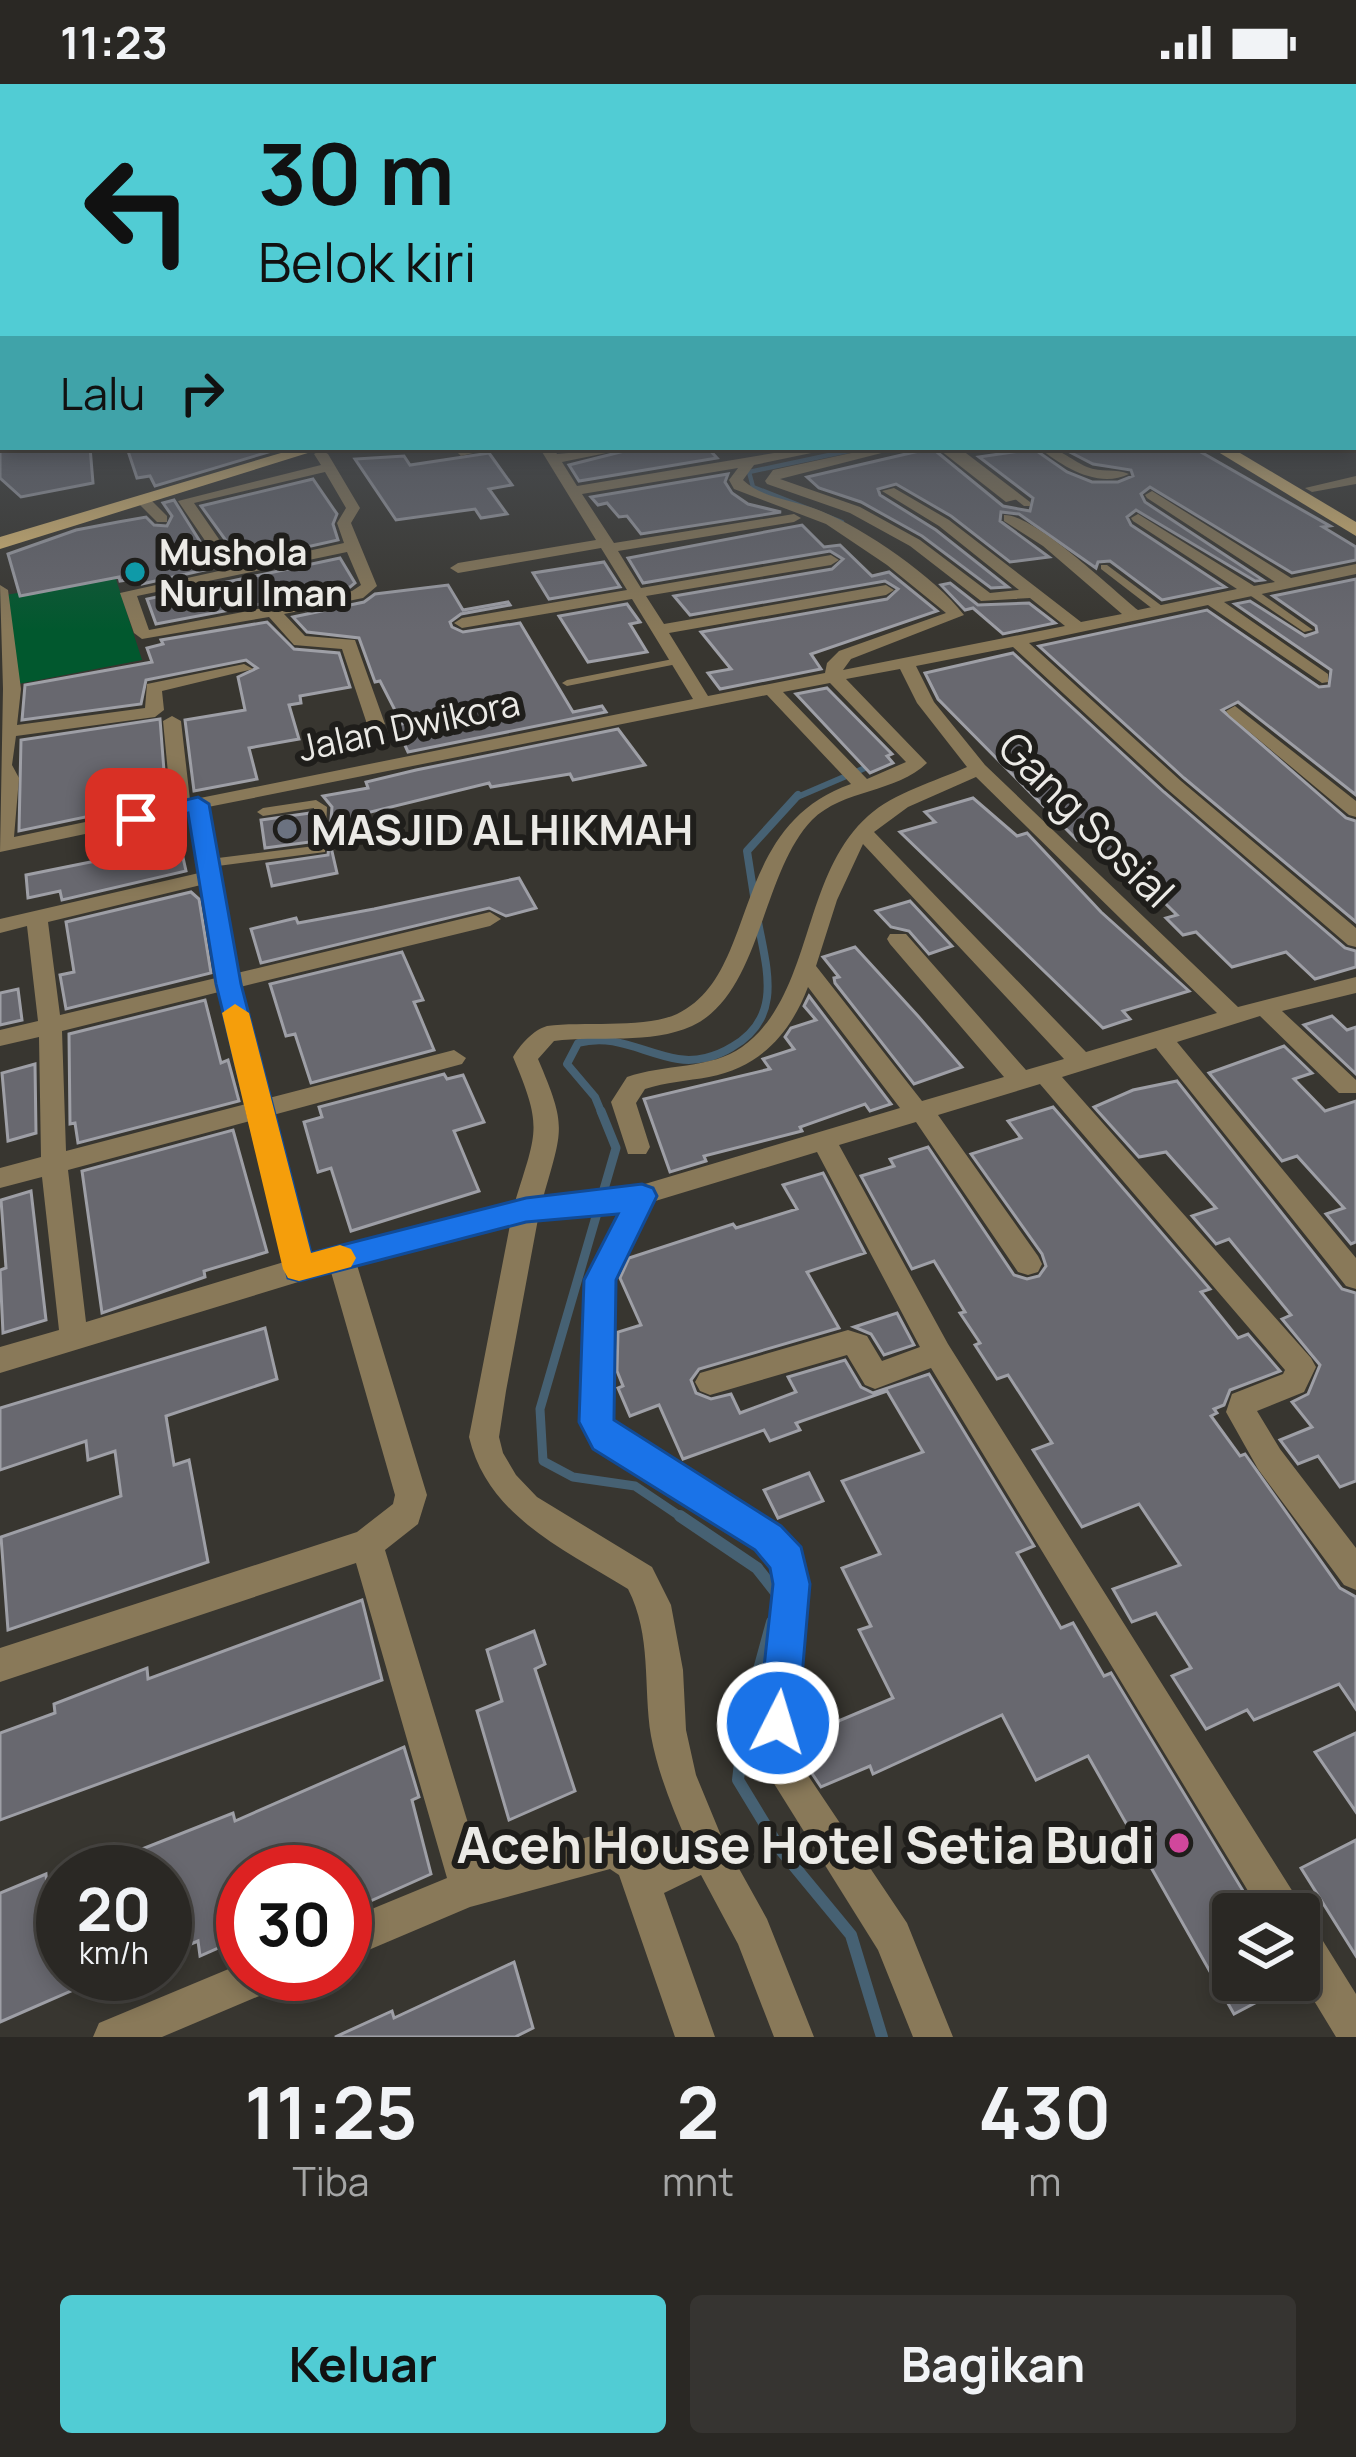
<!DOCTYPE html>
<html lang="id">
<head>
<meta charset="utf-8">
<style>
	body { margin:0; font-family:Manrope,sans-serif; background:#363431; color:#f1f3f6; height:100vh; display:flex; flex-direction:column; font-size:45px; white-space:nowrap }
	* { box-sizing:border-box; margin:0 }
	p { font-size:39px; color:#a5a6a6 }
	.icon { flex:none; width:66px; height:66px; fill:none; stroke:currentColor; stroke-width:2; stroke-linecap:round; stroke-linejoin:round }
	.map { position:relative; height:1953px; overflow:hidden }
	.drawer { display:flex; flex-direction:column; background:#2a2824; flex:1 }
	.drawer>* { flex:none }
	.guide { position:absolute; left:0px; top:0px; width:1356px; height:366px; box-shadow:0 6px 18px #0003,0 0 0 3px #464441; background:#51ccd4; color:#111; overflow:hidden }
	.tools { position:absolute; left:1212px; top:1809px; display:grid; gap:24px }
	.tools a { display:grid; place-items:center; width:108px; height:108px; border-radius:12px; background:#2a2824; box-shadow:0 6px 18px #0003,0 0 0 3px #464441; font-size:60px }
	.speed { position:absolute; left:36px; top:1761px; display:flex; gap:24px; font-size:60px; font-weight:700; text-align:center }
	.speed>* { display:grid; place-content:center; width:156px; height:156px; border-radius:50%; background:#2a2824; box-shadow:0 6px 18px #0003,0 0 0 3px #464441; line-height:1 }
	.speed small { font-size:30px; font-weight:400 }
	.speed .limit { border:18px solid #d22; background:#fff; color:#111 }
	.pin { position:absolute; display:grid; place-items:center; width:102px; height:102px; color:#fff; margin:-51px; border-radius:24px; box-shadow:0 6px 18px #0006 }
	.me { position:absolute; width:132px; margin:-66px; rotate:5deg; stroke-linejoin:round; filter:drop-shadow(0 0 9px #0008) }
	.turn { display:flex; align-items:center; gap:42px; height:252px; padding:0 60px; font-size:54px }
	.turn .icon { width:156px; height:156px; stroke-width:2.5 }
	.turn b { display:block; font-size:84px; line-height:102px }
	.then { display:flex; align-items:center; height:114px; padding:0 60px; background:#0003; gap:24px; font-size:45px }
	.eta { display:flex; justify-content:space-evenly; align-items:center; height:204px; text-align:center }
	.eta b { font-size:72px; font-weight:700; line-height:84px }
	.button { display:flex; gap:24px; margin-top:auto; padding:24px 60px }
	.button a { flex:1; height:138px; border-radius:12px; background:#51ccd4; color:#111; font-size:48px; font-weight:700; line-height:138px; text-align:center }
	.button a+a { background:#363431; color:#f1f3f6 }
	.status { display:flex; justify-content:space-between; align-items:center; height:84px; padding:0 60px; background:#2a2824; direction:ltr }
	.status svg { height:33px; fill:currentColor }
	.map>svg:first-child { display:block }
</style>
</head>
<body>
<div class="status"><b>11:23</b><svg viewBox="0 0 49 12"><path d="M0 12V9h3v3zM5 12V6h3v6zM10 12V3h3v9zM15 12V0h3v12zM26 1h20v11H26zM47 4h2v5h-2z"/></svg></div>
<div class="map">
<svg width="1356" height="1953" viewBox="0 0 1356 1953">
	<rect width="100%" height="100%" fill="#383630"/>
	<path fill="#01582e" d="M115 492 142 576 13 601 10 524 0 512Z"/>
	<g fill="none" stroke-linecap="round" stroke-linejoin="round">
		<path stroke="#466173" stroke-width="4.5" d="M842 438 753 403 749 388 867 363"/>
		<path stroke="#466173" stroke-width="6" d="M795 714 872 681"/>
		<g stroke="#466173" stroke-width="8">
			<path d="M754 812 747 767 798 711"/>
			<path d="M602 1030 595 1013 567 980 578 959C616 949 642 969 678 975 696 978 716 973 732 963 783 934 767 886 758 838"/>
		</g>
		<path stroke="#466173" stroke-width="9" d="M601 1027 616 1064 540 1325 543 1377 573 1393 635 1402 684 1435"/>
		<g stroke="#466173" stroke-width="12">
			<path d="M680 1432 757 1484 779 1512"/>
			<path d="M772 1538 745 1637 738 1696 780 1765 851 1851 882 1953"/>
		</g>
	</g>
	<g fill="#68686f" stroke="#9e9fa6" stroke-width="3">
		<path d="M0 363H90L93 399 21 413 0 394Z"/>
		<path d="M154 363H285L155 402 150 392 137 394 128 367Z"/>
		<path d="M640 363H707L717 374 579 397 569 381Z"/>
		<path d="M1060 363H1192L1330 442 1323 443 1356 463V476L1292 489 1150 403 1141 410 1145 418 1263 496 1255 497 1136 426 1127 433 1131 441 1225 503 1162 516 1110 477 1098 478 1096 484 1019 430 1001 428 1000 437 1049 473 1010 478 951 432 896 400 878 405 880 411 936 446 1008 503 991 504 922 452 861 418 819 404 807 393 932 364 1003 422 1030 427 1033 414 979 373 1034 365 1067 388 1092 398H1118L1133 392 1131 386 1093 380Z"/>
		<path d="M489 369 512 401 489 405 507 430 481 434 475 425 396 436 355 375 404 372 410 381Z"/>
		<path d="M728 390 725 398 732 409 748 420 781 428 641 450 627 432 619 433 607 419 598 421 591 413Z"/>
		<path d="M313 395 337 430 333 440 338 456 142 500 140 494 120 497 119 493 20 512 8 470 76 446 118 438 146 433 154 441 167 442 172 432 163 419 174 416 206 467 217 470 227 458 201 422Z"/>
		<path d="M802 441 824 463 840 461 872 492 889 488 937 527 811 570 821 585 720 605 708 589 731 585 701 548 887 515 898 505 885 497 690 531 674 512 832 485 843 475 830 467 643 499 628 474Z"/>
		<path d="M340 474 355 499 350 503 156 540 147 515Z"/>
		<path d="M604 478 620 503 549 515 533 489Z"/>
		<path d="M1356 495V711L1238 618 1222 626 1346 734 1356 737V838L1184 694 1039 562 1207 526 1319 603 1329 602 1331 586 1235 520 1250 517 1305 552 1317 548 1316 542 1273 512Z"/>
		<path d="M950 499 978 521 1029 519 1055 539 1003 550 973 524 965 526 941 501Z"/>
		<path d="M448 501 463 526 508 518 510 521 461 530 450 538 452 543 463 548 520 539 573 628 602 622 606 628 408 668 396 642 402 640 380 597 375 598 359 554 307 548 293 533 364 518 375 510Z"/>
		<path d="M627 520 640 538 630 540 647 568 588 578 559 532Z"/>
		<path d="M267 538 294 565 339 569 350 603 300 612 301 619 289 621 299 655 249 664 257 695 194 707 185 636 245 626 238 593 257 584 246 576 146 596 141 620 22 636 25 601 152 578 147 564 163 560 161 556Z"/>
		<path d="M1013 569 1164 708 1345 864 1356 867V883L1315 895 1286 868 1232 883 1196 848 1183 851 1166 834 1177 831 1119 774 1110 776 1088 753 1077 756 938 615 925 589Z"/>
		<path d="M827 604 892 670 887 672 893 679 870 689 796 610Z"/>
		<path d="M160 635 166 713 157 714V718L19 747 21 656Z"/>
		<path d="M618 645 645 681 573 696 570 690 491 703 489 699 358 731 366 757 331 763 337 789 272 802 267 780 328 771 332 723 323 712 368 704 366 698 416 686Z"/>
		<path d="M973 714 1017 752 1027 749 1101 828 1189 907 1123 927 1130 935 1103 944 900 748 935 738 925 728Z"/>
		<path d="M310 729V758L265 764 261 736Z"/>
		<path d="M180 760 186 787 62 816 60 807 28 814 26 791Z"/>
		<path d="M519 794 536 824 506 832 489 824 261 879 251 845 296 834 298 839 374 825Z"/>
		<path d="M191 808 199 815 211 889 66 925 60 891 74 888 66 838Z"/>
		<path d="M910 817 952 862 929 870 909 847 891 843 876 827Z"/>
		<path d="M855 863 918 932 962 983 914 1000 835 899 834 894 839 893 823 873Z"/>
		<path d="M402 868 423 916 414 918 434 966 311 999 295 950 286 952 270 900Z"/>
		<path d="M18 905 22 936 0 941V909Z"/>
		<path d="M809 912 891 1020 870 1027 865 1020 800 1043 802 1047 704 1072 706 1077 670 1088 644 1015 770 985 763 975 794 965 785 953 791 944 816 936 804 922Z"/>
		<path d="M205 916 221 979 228 976 239 1017 78 1059 75 1039 70 1040 69 950Z"/>
		<path d="M1332 932 1347 946 1356 943V990L1304 941Z"/>
		<path d="M1284 962 1312 989 1294 995 1325 1027 1356 1017V1158L1351 1160 1326 1130 1344 1124 1297 1072 1282 1077 1209 989Z"/>
		<path d="M35 980 36 1049 8 1057 2 989Z"/>
		<path d="M444 990 447 995 463 991 484 1038 454 1047 479 1107 351 1147 331 1084 318 1088 304 1038 322 1033 319 1023Z"/>
		<path d="M1177 997 1342 1205 1356 1209V1397L1340 1403 1318 1372 1298 1380 1280 1356 1312 1343 1292 1318 1308 1310 1320 1281 1282 1235 1291 1231 1229 1155 1216 1160 1192 1132 1216 1124 1166 1068 1139 1073 1094 1023 1133 1006Z"/>
		<path d="M1053 1023 1210 1205 1201 1208 1238 1254 1248 1250 1280 1287 1230 1306 1224 1321 1214 1325 1217 1329 1211 1332 1240 1372 1245 1370 1340 1504 1356 1513V1625L1339 1600 1254 1636 1247 1626 1206 1645 1172 1592 1191 1584 1156 1529 1132 1538 1113 1505 1180 1481 1139 1420 1082 1443 1033 1366 1052 1359 1008 1291 997 1295 975 1261 980 1259 960 1229 965 1228 934 1177 912 1185 861 1092 894 1082 890 1075 928 1063 1014 1191 1027 1195 1039 1192 1046 1182 1042 1170 971 1070 1021 1054 1008 1037Z"/>
		<path d="M233 1046 267 1168 204 1187 205 1193 102 1229 82 1087Z"/>
		<path d="M823 1089 865 1169 807 1188 839 1244 699 1285 691 1296 696 1309 711 1315 731 1310 740 1329 796 1308 788 1293 845 1276 861 1303 873 1309 929 1290 1034 1462 1017 1469 1061 1544 1073 1539 1104 1592 1111 1589 1257 1830H1233V1896L1297 1897 1234 1930 1088 1672 1036 1696 1002 1631 873 1690 870 1682 821 1703 809 1685 803 1652 893 1614 859 1546 871 1542 842 1484 880 1470 842 1397 923 1368 887 1307 796 1339 800 1346 770 1357 764 1346 683 1375 659 1321 630 1332 618 1304 623 1302 617 1287 618 1248 641 1241 620 1194 629 1174 733 1140 736 1144 797 1125 783 1101Z"/>
		<path d="M31 1107 46 1236 3 1249 0 1186 6 1184 1 1116Z"/>
		<path d="M897 1229 914 1261 884 1271 871 1250 854 1243Z"/>
		<path d="M265 1244 277 1295 166 1332 174 1381 189 1376 208 1478 8 1546 1 1453 121 1412 115 1367 88 1376 86 1357 0 1386V1324Z"/>
		<path d="M809 1389 823 1417 778 1434 764 1406Z"/>
		<path d="M362 1516 382 1596 0 1736V1649L55 1629 54 1620 147 1584 148 1595Z"/>
		<path d="M534 1547 545 1580 535 1585 575 1707 509 1736 477 1627 502 1617 487 1566Z"/>
		<path d="M1356 1649V1728L1315 1668Z"/>
		<path d="M404 1663 419 1713 412 1716 431 1790 348 1827 345 1788H243V1853L200 1872 198 1857 165 1871V1788H84L233 1729 235 1737Z"/>
		<path d="M1356 1756V1872L1301 1784Z"/>
		<path d="M46 1790 54 1890H110L0 1938V1809Z"/>
		<path d="M514 1878 533 1944 515 1953H335L392 1927 394 1934Z"/>
	</g>
	<g fill="none" stroke-linecap="round" stroke-linejoin="round">
		<g fill="#897959" fill-rule="evenodd">
			<path d="M949 363H958L1030 418V422H1024Z"/>
			<path d="M1101 481H1107L1166 525V529H1158L1101 485Z"/>
			<path d="M1248 506H1256L1313 546 1304 548 1248 510Z"/>
			<path d="M678 574 682 575V579L567 602 562 599 567 596Z"/>
			<path d="M316 716 327 723 325 768 210 783 204 779 210 775 315 762 314 724 263 732 257 728 263 724Z"/>
		</g>
		<g fill="#897959" fill-rule="evenodd">
			<path d="M1353 303 1356 304V313L1353 312Z"/>
			<rect x="0" y="322" width="3" height="8"/>
			<path d="M452 363H467L473 369 461 372Z"/>
			<path d="M539 363H553L557 370 636 363 562 378 577 402 810 363H840L754 381 743 396C763 415 795 416 821 427 865 445 935 493 964 531L851 575 843 586 1065 542 1030 514 981 517 910 462 850 429 767 400 765 397 773 386 879 363H905L780 395 860 423 920 456 990 509 1019 506 939 442 882 407 894 404 949 436 1081 538 1122 530 1043 462 1004 437V431C1034 430 1112 505 1138 526L1237 505 1133 437 1131 434 1138 430 1254 502 1275 498 1147 414 1145 411 1152 407 1291 494 1356 480V490L1224 518 1328 590V598L1322 599 1208 521 1029 559 1181 697 1356 844V863L1348 861 1167 705 1013 563 916 582 934 618 985 681 1238 923 1356 893V909L1282 927 1356 996V1009H1339L1260 932 1177 958 1356 1174V1205L1346 1202 1156 964 1062 993 1311 1274 1316 1283 1304 1308 1257 1327 1280 1365 1356 1464V1506L1344 1501 1258 1385 1226 1328 1232 1310 1283 1290 1285 1286 1040 1000 938 1031 1038 1172 1042 1180 1038 1188 1028 1191 1018 1188 916 1038 839 1061 948 1260 1298 1816 1303 1830 1301 1836 1313 1841 1356 1910V1953H1336L1299 1892V1830H1262L931 1284 875 1305 865 1301 847 1271 710 1311 700 1307 695 1298 700 1289 848 1246 867 1252 882 1277 920 1263 817 1068 652 1118 614 1195 612 1337 616 1344 779 1443 800 1465 808 1500 796 1639 805 1687 907 1839 953 1953H913L878 1866 773 1698C751 1635 768 1565 774 1500L772 1483 757 1465 594 1364 582 1338 586 1195 621 1127 538 1135 506 1307 499 1353 503 1369 516 1391 537 1413 652 1483 671 1521 683 1586 686 1646 696 1691 722 1754 767 1835 814 1953H774L738 1860 701 1791 664 1809 715 1953H675L619 1791 610 1785 470 1823 345 1876V1836L447 1794 356 1479 0 1598V1564L357 1448 393 1420 395 1411 331 1188 0 1289V1263L59 1246 42 1093 0 1104V1084L41 1073 39 953 0 962V946L38 937 27 842 0 849V835L199 789 189 728 0 768 3 605 0 501 8 506 21 605 17 641 145 624 147 600 244 580 253 585 162 607 164 626 155 633 16 652 12 681 19 694 14 753 171 720 163 637 172 632 181 637 190 716 693 615 632 515 462 544 454 539 462 534 627 506 601 464 458 489 450 484 458 479 596 456ZM738 384 729 396 734 405 826 440 887 481 946 529 839 567 827 579 825 589 708 612 669 549 886 511 894 506 886 501 664 540 646 512 831 481 839 476 831 471 641 504 618 467 794 438 801 434 794 430 614 459 582 410ZM900 585 917 619 967 683C934 698 895 708 868 732 800 793 814 911 742 963 712 985 663 980 627 993L611 1018 628 1070H646L650 1063 636 1019 645 1005C666 998 687 997 709 993 760 983 790 950 808 903L900 1024 618 1108 543 1114C563 1044 567 1043 538 975L554 957C598 951 650 961 692 942 761 910 761 789 812 736 843 705 896 709 927 679L846 595ZM830 599 906 678 867 695 783 608ZM767 611 851 700C727 743 761 890 677 930 644 945 584 937 547 942 533 946 520 961 513 973 543 1044 537 1046 515 1118L309 1171 273 1031 462 980 466 974 454 966 269 1014 240 903 490 842 501 835 490 828 237 889 208 723ZM976 693 1217 929 1086 968 874 748 908 723ZM863 760 1064 975 1026 986 906 850H890L887 855 890 860 1004 993 922 1017 816 882 837 816ZM201 801 216 894 60 931 48 838ZM219 908 246 1020 66 1067 62 947ZM250 1037 284 1178 86 1238 68 1086ZM510 1141 469 1353C488 1433 564 1465 628 1505 652 1552 643 1602 651 1652 658 1689 672 1723 687 1758L651 1775 647 1766 614 1746 481 1782 385 1466 418 1440 427 1411 357 1181Z"/>
			<path d="M936 363H951L1018 415 1006 418Z"/>
			<path d="M1038 363C1060 363 1069 375 1087 383 1101 389 1116 384 1129 390 1098 405 1063 383 1038 363Z"/>
			<path d="M321 366 328 370 360 424 351 439 377 502 363 514 284 530 305 552 355 556 385 640 376 645 367 640 342 565 294 561 269 533 142 555 134 549 120 509 344 459 337 439 346 424 325 388 194 419 223 461 215 466 210 464 178 417 321 381 314 370ZM347 468 361 501 352 507 149 546 137 512Z"/>
			<path d="M1356 392V400L1312 408 1305 404Z"/>
			<path d="M138 413H148L167 432V438H157L138 419Z"/>
			<path d="M1235 622 1356 717V733L1349 731 1229 631 1226 627Z"/>
			<path d="M243 1879V1890H284L278 1904 162 1953H93L99 1939Z"/>
		</g>
		<g fill="#dcbb76" fill-rule="evenodd">
			<path d="M301 363H327L0 465V453Z"/>
			<path d="M1210 363H1230L1356 438V452Z"/>
		</g>
	</g>
	<linearGradient id="sky" x2="0" y2="1"><stop stop-color="#1f1e1a"/><stop offset="0.5" stop-color="#4d5259"/><stop offset="1" stop-color="#4d5259" stop-opacity="0"/></linearGradient>
	<rect width="1356" height="547" fill="url(#sky)"/>
	<path fill="#1a73e8" stroke="#114b97" stroke-width="3" d="M198 713 209 720 241 900 311 1169 526 1114 642 1100 653 1104 657 1112 616 1196 614 1336 781 1442 801 1463 810 1500 798 1639 792 1653 778 1659 764 1653 758 1639 773 1500 770 1484 755 1466 593 1365 579 1338 584 1196 618 1130 526 1138 299 1197 288 1194 216 900 188 729 136 741 125 735 128 730Z"/>
	<path fill="#f59e0b" d="M235 920 249 929 311 1169 340 1161 351 1165 356 1174 351 1183 299 1197 288 1194 283 1185 222 929Z"/>
	<circle fill="#0f9aa8" stroke="#1f1e1b" stroke-width="4.5" cx="135" cy="488" r="12"/>
	<circle fill="#6b7280" stroke="#1f1e1b" stroke-width="4.5" cx="287" cy="745" r="12"/>
	<circle fill="#d1479c" stroke="#1f1e1b" stroke-width="4.5" cx="1179" cy="1759" r="12"/>
	<g text-anchor="middle" dominant-baseline="central" stroke-width="12" stroke-linejoin="round" paint-order="stroke">
		<g font-size="36" font-weight="bold" fill="#ebeae6" stroke="#1f1e1b" text-anchor="start">
			<text x="159" y="467">Mushola<tspan x="159" dy="41">Nurul Iman</tspan></text>
		</g>
		<g font-size="36" fill="#ebeae6" stroke="#1f1e1b">
			<text transform="translate(409 641) rotate(-12)">Jalan Dwikora</text>
		</g>
		<g font-size="42" fill="#ebeae6" stroke="#1f1e1b">
			<text transform="translate(1087 735) rotate(45)">Gang Sosial</text>
		</g>
		<g font-size="42" font-weight="bold" fill="#ebeae6" stroke="#1f1e1b" text-anchor="start">
			<text x="311" y="745">MASJID AL HIKMAH</text>
		</g>
		<g font-size="51" font-weight="bold" fill="#ebeae6" stroke="#1f1e1b" text-anchor="end">
			<text x="1155" y="1759">Aceh House Hotel Setia Budi</text>
		</g>
	</g>
</svg>
<div class="tools">
<a><svg class="icon" aria-label="layers" viewBox="0 0 24 24"><path d="M12 4l9 5-9 5-9-5zM3 14l9 5 9-5"/></svg></a>
</div>
<div class="speed"><div>20<small>km/h</small></div><div class="limit">30</div></div>
<div class="pin" style="left:136px;top:735px;background:#d93025"><svg class="icon" aria-label="arrive" viewBox="0 0 24 24"><path d="M6 21V4h12l-3 4 3 4H6"/></svg></div>
<svg class="me" style="left:778px;top:1639px" viewBox="-20 -20 40 40"><circle r="17" fill="#1a73e8" stroke="#fff" stroke-width="3"/><path d="M0-11L8 9 0 5-8 9z" fill="#fff"/></svg>
<div class="guide">
<div class="turn"><svg class="icon" aria-label="left" viewBox="0 0 24 24"><path d="M17 20v-9H6M10 6l-5 5 5 5"/></svg><div><b>30 m</b>Belok kiri</div></div>
<div class="then">Lalu<svg class="icon" aria-label="right" viewBox="0 0 24 24"><path d="M7 20v-9h11M14 6l5 5-5 5"/></svg></div>
</div>
</div>
<section class="drawer">
<div class="eta">
<div><b>11:25</b><p>Tiba</p></div>
<div><b>2</b><p>mnt</p></div>
<div><b>430</b><p>m</p></div>
</div>
<div class="button"><a>Keluar</a><a>Bagikan</a></div>
</section>
</body>
</html>
